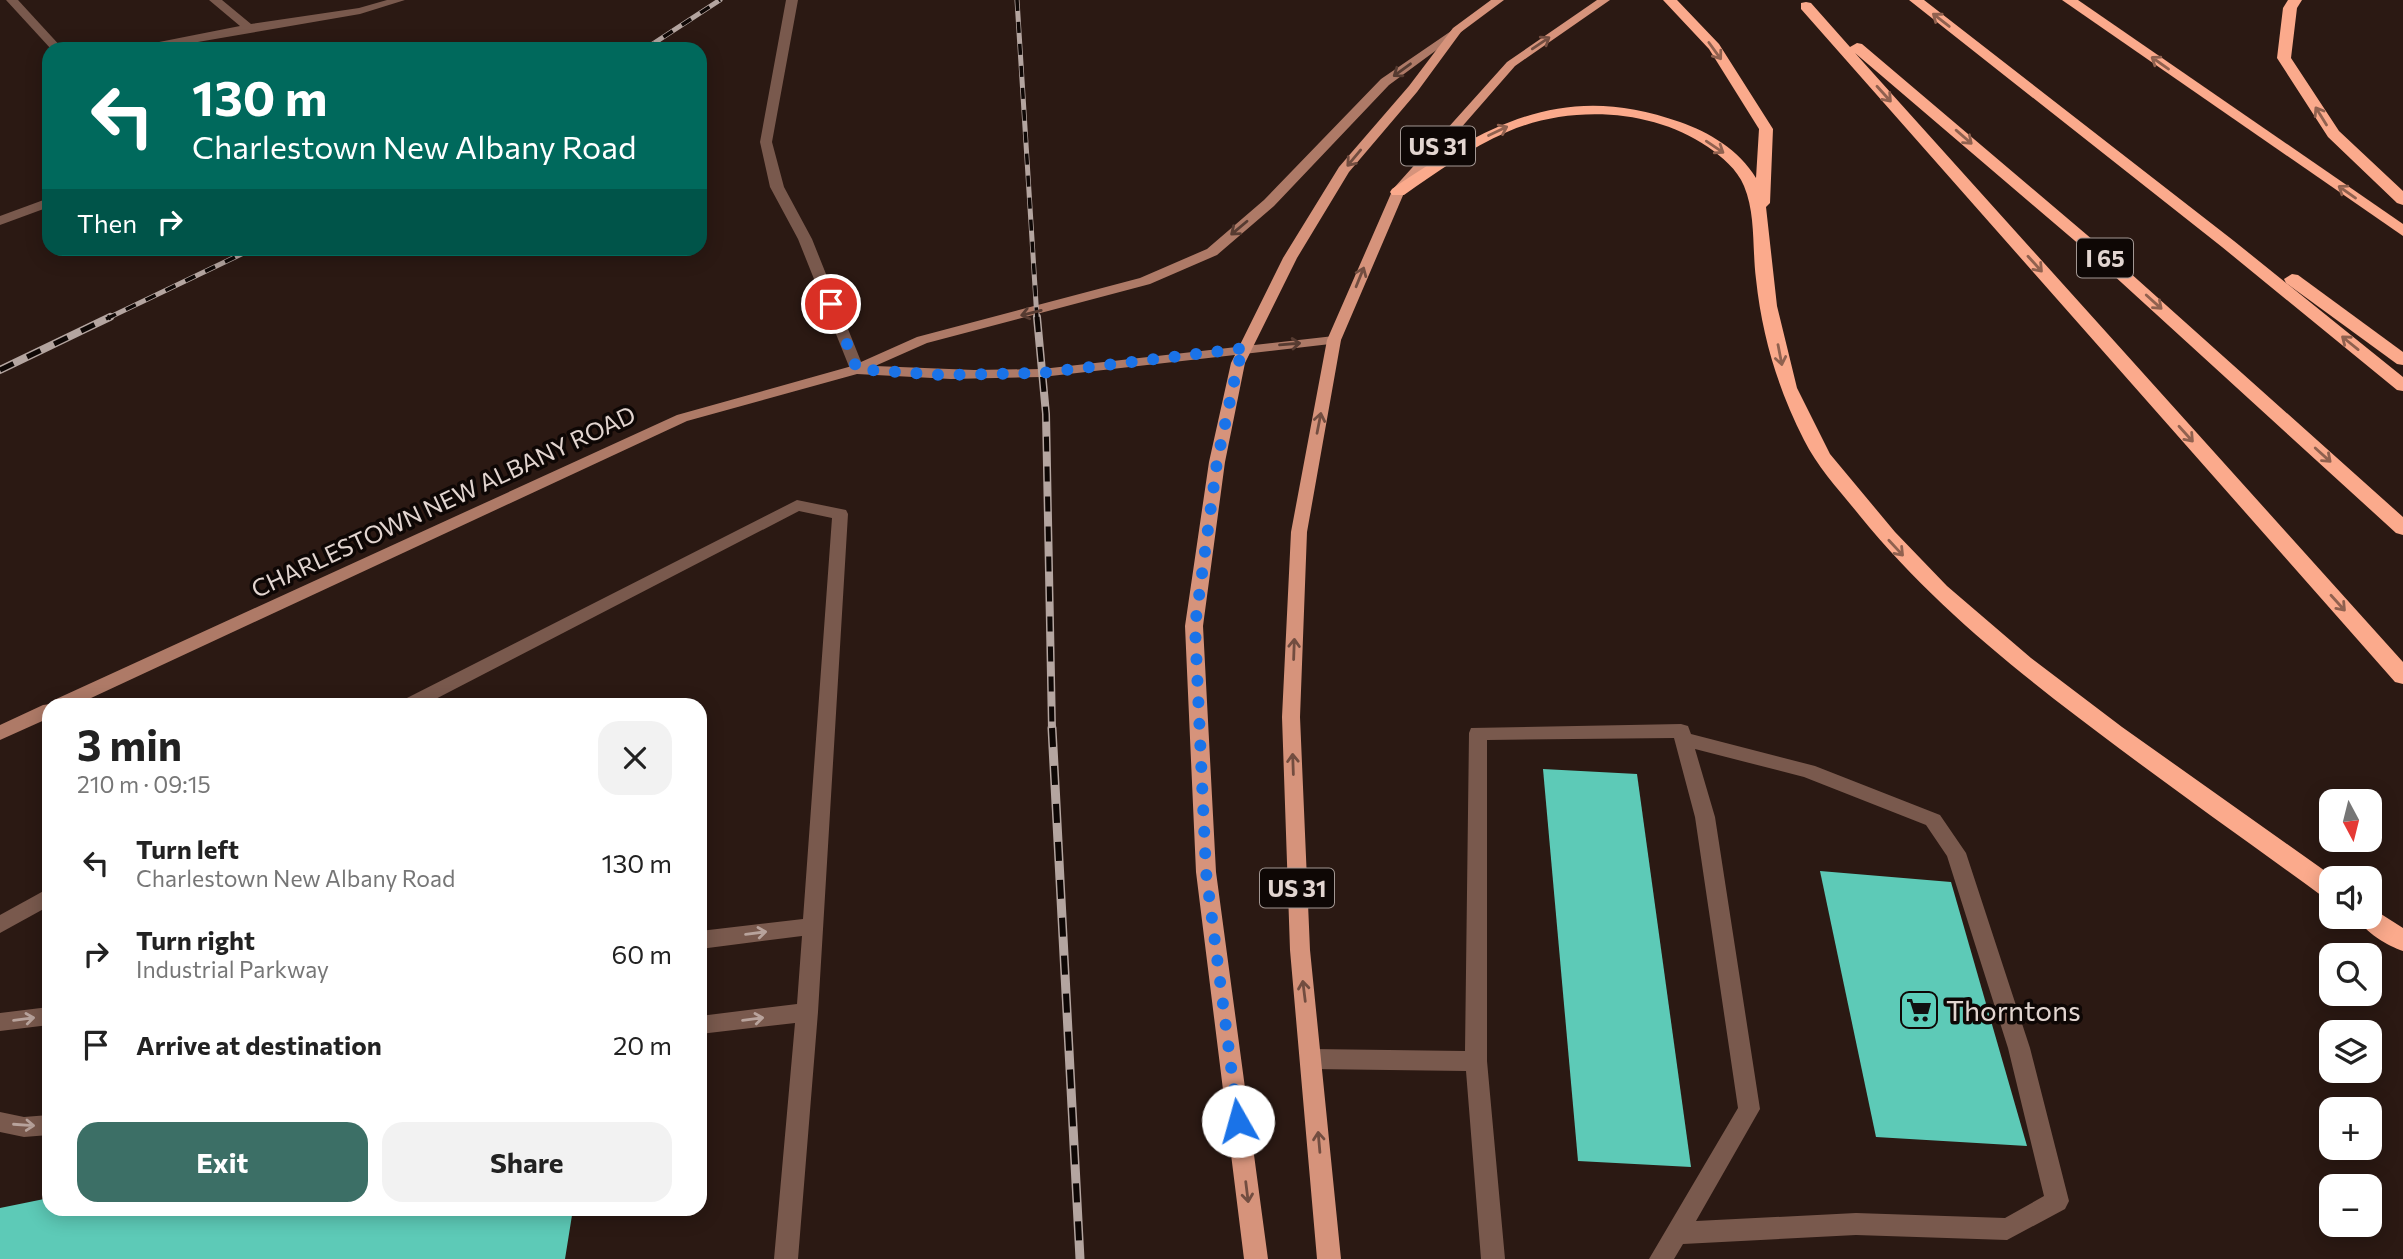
<!DOCTYPE html>
<html lang="en">
<head>
<meta charset="utf-8">
<style>
	body { margin:0; font-family:Commissioner,sans-serif; background:#f2f2f2; color:#222; height:100vh; display:flex; flex-direction:column; font-size:26px; white-space:nowrap }
	* { box-sizing:border-box; margin:0 }
	p { font-size:23px; color:#767676 }
	.icon { flex:none; width:38px; height:38px; fill:none; stroke:currentColor; stroke-width:2; stroke-linecap:round; stroke-linejoin:round }
	.map { position:relative; flex:1; overflow:hidden }
	.drawer { position:absolute; left:42px; top:698px; width:665px; height:518px; display:flex; flex-direction:column; background:#fff; border-radius:21px; box-shadow:0 4px 18px #0003 }
	.drawer>* { flex:none }
	.top-card { position:absolute; left:42px; top:42px; width:665px; height:214px; border-radius:21px; box-shadow:0 4px 18px #0003; background:#00695c; color:#fff; overflow:hidden }
	.needle { width:46px; rotate:173deg }
	.fabs { position:absolute; left:2319px; top:789px; display:grid; gap:14px }
	.fabs a { display:grid; place-items:center; width:63px; height:63px; border-radius:14px; background:#fff; box-shadow:0 4px 18px #0003; font-size:35px }
	.pin { position:absolute; display:grid; place-items:center; width:60px; height:60px; color:#fff; margin:-30px; border:4px solid #fff; border-radius:50%; box-shadow:0 2px 7px #0007 }
	.me { position:absolute; width:77px; margin:-38px; rotate:353deg; stroke-linejoin:round; filter:drop-shadow(0 0 5px #0008) }
	.turn { display:flex; align-items:center; gap:24px; height:147px; padding:0 35px; font-size:32px }
	.turn .icon { width:91px; height:91px; stroke-width:2.5 }
	.turn b { display:block; font-size:49px; line-height:60px }
	.then { display:flex; align-items:center; height:66px; padding:0 35px; background:#0003; gap:14px; font-size:26px }
	.round { display:grid; place-items:center; flex:none; width:74px; height:74px; border-radius:21px; background:#f2f2f2 }
	.summary { display:flex; align-items:center; justify-content:space-between; height:119px; padding:0 35px }
	h1 { font-size:42px; font-weight:700; line-height:52px }
	.action { display:flex; gap:14px; margin-top:auto; padding:14px 35px }
	.action a { flex:1; height:80px; border-radius:21px; background:#3c6f66; color:#fff; font-size:28px; font-weight:700; line-height:80px; text-align:center }
	.action a+a { background:#f2f2f2; color:#222 }
	ul { padding:0; list-style:none }
	li { display:flex; align-items:center; gap:21px; height:91px; padding:0 35px }
	li div { flex:1 }
	li b { display:block; font-size:26px }
	li em { font-style:normal }
	.map>svg:first-child { display:block }
</style>
</head>
<body>
<div class="map">
<svg width="2403" height="1259" viewBox="0 0 2403 1259">
	<rect width="100%" height="100%" fill="#2b1913"/>
	<g fill="#5dcab7">
		<path d="M1543 769 1637 774 1691 1167 1578 1161Z"/>
		<path d="M1820 871 1951 882 2027 1146 1876 1137Z"/>
		<path d="M49 1198V1209H573L565 1259H0V1208Z"/>
	</g>
	<g fill="none" stroke-linecap="round" stroke-linejoin="round">
		<g fill="#79594d" fill-rule="evenodd">
			<path d="M6 0H18L63 49H51Z"/>
			<path d="M209 0H222L251 24 359 8 387 0H405L360 14 157 49H117L123 46 149 44 240 26Z"/>
			<path d="M49 198V207L0 225V216Z"/>
			<path d="M797 500 846 510 848 514 818 1012 798 1259H774L795 1023 700 1034V1016L797 1004 802 936 700 949V931L803 919 832 518 799 511 424 705H400L403 700Z"/>
			<path d="M1681 724 1688 726 1691 734 1815 766 1940 815 1966 853 2030 1048 2069 1201 2065 1209 2007 1240 1856 1235 1683 1244 1674 1259H1649L1738 1108 1695 817 1674 738 1487 740V1061L1505 1259H1481L1466 1071 1312 1069 1304 1066 1301 1059 1304 1052 1312 1049 1465 1051 1469 733 1471 728ZM1695 749 1804 777 1926 825 1947 856 2008 1048 2044 1196 2005 1218 1856 1213 1696 1221 1760 1109 1715 817Z"/>
			<path d="M49 888V906L0 933V915Z"/>
			<path d="M49 1007V1025L0 1031V1013Z"/>
			<path d="M0 1112 24 1117 49 1115V1135L24 1137 0 1132Z"/>
		</g>
		<path fill="#79594d" fill-rule="evenodd" d="M786 0H798L772 142 784 187 812 239 864 369 857 373 850 369 798 239 770 187 760 142Z"/>
		<path fill="#ae7a67" fill-rule="evenodd" d="M1457 27 1463 30 1461 32 1389 85 1274 206 1217 255 1150 284 927 343 875 366 974 370 1042 369 1334 336 1339 337 1341 340 1339 343 1042 377 951 379 857 374 687 421 76 705H49V718L0 740V725L43 705 51 704 54 700 677 415 852 366 917 337 1140 278 1207 249 1264 200 1381 79Z"/>
		<g fill="#d6937b" fill-rule="evenodd">
			<path d="M1491 0H1504L1461 32 1417 92 1349 172 1297 258 1245 363 1225 462 1203 626 1216 872 1268 1259H1244L1196 872 1185 626 1209 462 1231 363 1283 258 1339 167 1409 86 1453 28Z"/>
			<path d="M1597 0H1610L1515 66 1404 193 1341 340 1307 532 1300 717 1310 950 1341 1259H1317L1290 950 1282 717 1291 532 1327 340 1393 189 1507 62Z"/>
		</g>
		<g fill="#fbaa8c" fill-rule="evenodd">
			<path d="M1663 0H1677L1719 44 1773 129 1770 203 1766 207 1777 306 1797 388 1830 454 1895 532 1947 586 2031 658 2122 727 2335 878H2331V899L2322 896C2255 847 2187 799 2120 749 2026 679 1934 607 1860 516 1840 491 1818 468 1804 440 1778 389 1762 336 1756 279 1752 248 1756 215 1744 186 1737 169 1722 157 1708 147 1651 108 1569 105 1507 132 1470 148 1437 172 1404 195H1392L1390 192 1392 189C1487 125 1563 80 1680 122 1709 132 1739 150 1756 178L1759 129 1709 49Z"/>
			<path d="M1909 0H1924L2234 241 2403 377V391L2397 390 2222 247Z"/>
			<path d="M2062 0H2078L2403 224V236Z"/>
			<path d="M2288 0H2302L2297 8 2291 58 2339 131 2403 191V205L2397 203 2328 137 2277 58 2283 8Z"/>
			<path d="M1806 2 1811 3 1850 47 1857 43 1862 44 2100 246 2403 517V535L2396 533 2088 252 1855 53 2403 662V684L2395 682 1801 9V3Z"/>
			<path d="M2292 274 2298 275 2403 352V365L2397 364 2286 283 2284 279Z"/>
			<path d="M2370 907 2403 928V951C2388 946 2364 932 2357 917H2370Z"/>
		</g>
		<defs>
			<g id="rail-far2">
				<path d="M1017 0 1037 319"/>
				<path d="M645 49 720 0"/>
				<path d="M106 319 254 248"/>
			</g>
			<g id="rail-far1">
				<path d="M1037 317 1046 414 1052 730"/>
				<path d="M0 370 110 317"/>
			</g>
			<path id="rail" d="M1052 728 1080 1259"/>
		</defs>
		<use href="#rail-far2" stroke="#b4a5a0" stroke-width="5"/>
		<use href="#rail-far1" stroke="#b4a5a0" stroke-width="8"/>
		<use href="#rail" stroke="#b4a5a0" stroke-width="9"/>
		<use href="#rail-far2" stroke="#0e0705" stroke-width="3.5" stroke-dasharray="11" stroke-linecap="butt"/>
		<use href="#rail-far1" stroke="#0e0705" stroke-width="5" stroke-dasharray="15" stroke-linecap="butt"/>
		<use href="#rail" stroke="#0e0705" stroke-width="6" stroke-dasharray="19" stroke-linecap="butt"/>
	</g>
	<defs><path id="oneway-shaft" d="M-6 0H5M1.5-3L5.5 0L1.5 3" fill="none" stroke-width="1.6" stroke-linecap="round" stroke-linejoin="round" transform="scale(1.75)"/></defs>
	<g stroke="#90614f">
		<use href="#oneway-shaft" transform="translate(1941 20) rotate(-142)"/>
		<use href="#oneway-shaft" transform="translate(1715 51) rotate(54)"/>
		<use href="#oneway-shaft" transform="translate(2160 63) rotate(-145)"/>
		<use href="#oneway-shaft" transform="translate(1884 94) rotate(48)"/>
		<use href="#oneway-shaft" transform="translate(2321 116) rotate(-122)"/>
		<use href="#oneway-shaft" transform="translate(1498 131) rotate(-25)"/>
		<use href="#oneway-shaft" transform="translate(1964 137) rotate(41)"/>
		<use href="#oneway-shaft" transform="translate(1715 147) rotate(34)"/>
		<use href="#oneway-shaft" transform="translate(2347 192) rotate(-145)"/>
		<use href="#oneway-shaft" transform="translate(2035 264) rotate(48)"/>
		<use href="#oneway-shaft" transform="translate(2154 302) rotate(42)"/>
		<use href="#oneway-shaft" transform="translate(2350 343) rotate(-141)"/>
		<use href="#oneway-shaft" transform="translate(1780 355) rotate(79)"/>
		<use href="#oneway-shaft" transform="translate(2186 434) rotate(48)"/>
		<use href="#oneway-shaft" transform="translate(2323 455) rotate(42)"/>
		<use href="#oneway-shaft" transform="translate(1896 548) rotate(47)"/>
		<use href="#oneway-shaft" transform="translate(2338 603) rotate(48)"/>
	</g>
	<g stroke="#724d40">
		<use href="#oneway-shaft" transform="translate(1541 43) rotate(-34)"/>
		<use href="#oneway-shaft" transform="translate(1354 158) rotate(130)"/>
		<use href="#oneway-shaft" transform="translate(1360 277) rotate(-68)"/>
		<use href="#oneway-shaft" transform="translate(1319 423) rotate(-79)"/>
		<use href="#oneway-shaft" transform="translate(1294 649) rotate(-88)"/>
		<use href="#oneway-shaft" transform="translate(1293 764) rotate(-92)"/>
		<use href="#oneway-shaft" transform="translate(1304 991) rotate(-97)"/>
		<use href="#oneway-shaft" transform="translate(1319 1142) rotate(-95)"/>
		<use href="#oneway-shaft" transform="translate(1247 1192) rotate(83)"/>
	</g>
	<g stroke="#563b31">
		<use href="#oneway-shaft" transform="translate(1402 70) rotate(144)"/>
		<use href="#oneway-shaft" transform="translate(1239 228) rotate(140)"/>
		<use href="#oneway-shaft" transform="translate(1031 313) rotate(166)"/>
		<use href="#oneway-shaft" transform="translate(1290 344) rotate(-5)"/>
	</g>
	<g stroke="#b8a39c">
		<use href="#oneway-shaft" transform="translate(756 933) rotate(-7)"/>
		<use href="#oneway-shaft" transform="translate(24 1019) rotate(-7)"/>
		<use href="#oneway-shaft" transform="translate(753 1019) rotate(-7)"/>
		<use href="#oneway-shaft" transform="translate(24 1125) rotate(4)"/>
	</g>
	<g fill="none" stroke-linecap="round" stroke-linejoin="round">
		<path stroke="#1a73e8" stroke-width="12" stroke-dasharray="0 21.6" d="M831 304 857 369 941 375 1041 373 1246 348 1238 363 1217 462 1195 626 1206 872 1238 1121"/>
	</g>
	<defs>
		<symbol id="supermarket-square" viewBox="-11 -11 22 22"><rect x="-9" y="-9" width="18" height="18" rx="4" fill="#5cceba" stroke="#0e0705"/><path d="M-6-5.5h2.5l.6 2H6L4.5 2H-2.5L-4.4-4H-6ZM-1.5 3.2a1.3 1.3 0 1 0 .1 0ZM3 3.2a1.3 1.3 0 1 0 .1 0Z" fill="#111"/></symbol>
	</defs>
	<g fill-rule="evenodd">
		<use href="#supermarket-square" x="1897" y="988" width="44" height="44"/>
	</g>
	<g text-anchor="middle" dominant-baseline="central" stroke-width="7" stroke-linejoin="round" paint-order="stroke">
		<g fill="#0e0705" stroke="#a29793" stroke-width="2">
			<rect x="1401" y="126.5" width="74" height="39" rx="5"/>
			<rect x="2077" y="238.5" width="56" height="39" rx="5"/>
			<rect x="1260" y="868.5" width="74" height="39" rx="5"/>
		</g>
		<g font-size="23" font-weight="bold" fill="#e2d5d0">
			<text x="1438" y="146">US 31</text>
			<text x="2105" y="258">I 65</text>
			<text x="1297" y="888">US 31</text>
		</g>
		<g font-size="24" fill="#e2d5d0" stroke="#0e0705">
			<text transform="translate(443 501) rotate(-25)">CHARLESTOWN NEW ALBANY ROAD</text>
		</g>
		<g font-size="28" fill="#e2d5d0" stroke="#0e0705" text-anchor="start">
			<text x="1946" y="1010">Thorntons</text>
		</g>
	</g>
</svg>
<div class="fabs">
<a><svg class="needle" viewBox="-14 -14 28 28"><path d="M0-13l5 13h-10z" fill="#e53935"/><path d="M0 13l5-13h-10z" fill="#767676"/></svg></a>
<a><svg class="icon" aria-label="sound" viewBox="0 0 24 24"><path d="M4 9h4l5-4v14l-5-4H4zM17 9q2 3 0 6"/></svg></a>
<a><svg class="icon" aria-label="search" viewBox="0 0 24 24"><circle cx="10" cy="10" r="6"/><path d="M15 15l6 6"/></svg></a>
<a><svg class="icon" aria-label="layers" viewBox="0 0 24 24"><path d="M12 4l9 5-9 5-9-5zM3 14l9 5 9-5"/></svg></a>
<a>+</a>
<a>−</a>
</div>
<div class="pin" style="left:831px;top:304px;background:#d93025"><svg class="icon" aria-label="arrive" viewBox="0 0 24 24"><path d="M6 21V4h12l-3 4 3 4H6"/></svg></div>
<svg class="me" style="left:1238px;top:1121px" viewBox="-20 -20 40 40"><circle r="19" fill="#fff"/><path d="M0-13L10 11 0 6-10 11z" fill="#1a73e8"/></svg>
<div class="top-card">
<div class="turn"><svg class="icon" aria-label="left" viewBox="0 0 24 24"><path d="M17 20v-9H6M10 6l-5 5 5 5"/></svg><div><b>130 m</b>Charlestown New Albany Road</div></div>
<div class="then">Then<svg class="icon" aria-label="right" viewBox="0 0 24 24"><path d="M7 20v-9h11M14 6l5 5-5 5"/></svg></div>
</div>
<section class="drawer">
<div class="summary"><div><h1>3 min</h1><p>210 m · 09:15</p></div><a class="round"><svg class="icon" aria-label="close" viewBox="0 0 24 24"><path d="M6 6l12 12M18 6L6 18"/></svg></a></div>
<ul>
<li><svg class="icon" aria-label="left" viewBox="0 0 24 24"><path d="M17 20v-9H6M10 6l-5 5 5 5"/></svg><div><b>Turn left</b><p>Charlestown New Albany Road</p></div><em>130 m</em></li>
<li><svg class="icon" aria-label="right" viewBox="0 0 24 24"><path d="M7 20v-9h11M14 6l5 5-5 5"/></svg><div><b>Turn right</b><p>Industrial Parkway</p></div><em>60 m</em></li>
<li><svg class="icon" aria-label="arrive" viewBox="0 0 24 24"><path d="M6 21V4h12l-3 4 3 4H6"/></svg><div><b>Arrive at destination</b></div><em>20 m</em></li>
</ul>
<div class="action"><a>Exit</a><a>Share</a></div>
</section>
</div>
</body>
</html>
